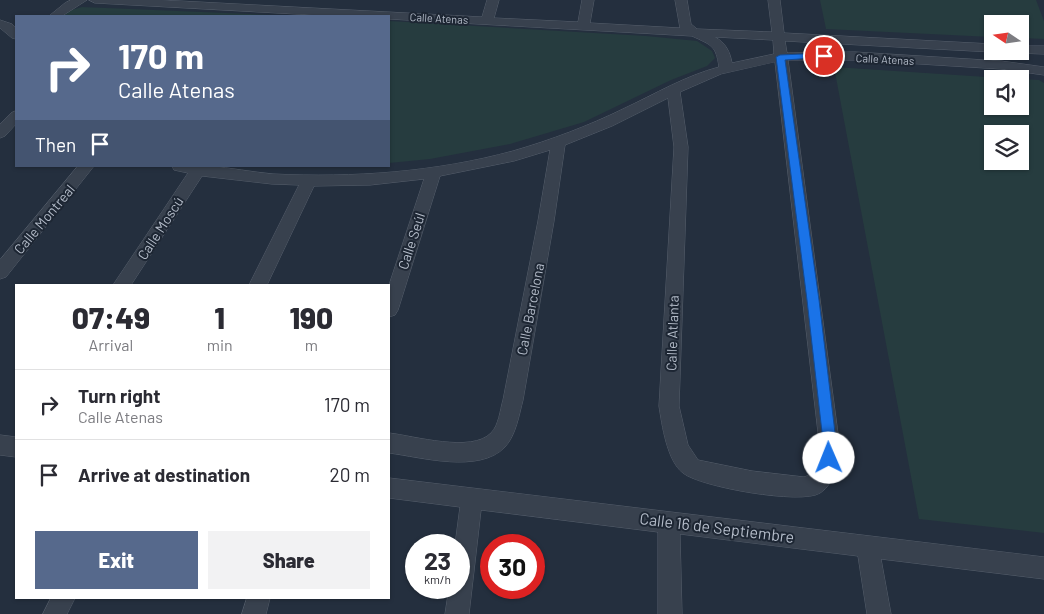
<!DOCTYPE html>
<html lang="en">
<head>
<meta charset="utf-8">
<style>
	body { margin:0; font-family:Barlow,sans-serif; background:#f2f2f3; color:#2b2b33; height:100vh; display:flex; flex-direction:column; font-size:19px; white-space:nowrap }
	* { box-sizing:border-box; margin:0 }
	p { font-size:16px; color:#7c7c81 }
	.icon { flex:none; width:28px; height:28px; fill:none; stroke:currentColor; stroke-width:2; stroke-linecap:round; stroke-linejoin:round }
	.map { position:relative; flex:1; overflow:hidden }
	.drawer { position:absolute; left:15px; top:284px; width:375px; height:315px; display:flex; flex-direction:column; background:#fff; border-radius:0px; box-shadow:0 1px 4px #0004 }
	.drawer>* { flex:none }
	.top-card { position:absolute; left:15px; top:15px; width:375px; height:152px; border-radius:0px; box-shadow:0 1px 4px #0004; background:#56698c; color:#fff; overflow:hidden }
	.needle { width:32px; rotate:283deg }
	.fabs { position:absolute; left:984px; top:15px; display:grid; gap:10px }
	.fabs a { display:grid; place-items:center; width:45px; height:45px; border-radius:0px; background:#fff; box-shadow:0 1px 4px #0004; font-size:25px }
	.speed { position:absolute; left:405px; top:534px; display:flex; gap:10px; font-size:25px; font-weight:700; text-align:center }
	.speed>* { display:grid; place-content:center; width:65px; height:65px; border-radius:50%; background:#fff; box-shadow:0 1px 4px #0004; line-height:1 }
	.speed small { font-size:12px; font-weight:400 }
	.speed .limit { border:8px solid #d22; background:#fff; color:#111 }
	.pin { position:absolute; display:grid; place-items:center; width:42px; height:42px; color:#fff; margin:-21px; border:2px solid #fff; border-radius:50%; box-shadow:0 1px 5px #0007 }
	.me { position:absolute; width:55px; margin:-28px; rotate:359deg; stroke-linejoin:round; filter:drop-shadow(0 0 4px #0008) }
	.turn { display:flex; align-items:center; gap:18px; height:105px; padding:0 20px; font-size:22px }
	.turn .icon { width:65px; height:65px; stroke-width:2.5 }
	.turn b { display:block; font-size:35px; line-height:42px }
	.then { display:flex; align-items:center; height:48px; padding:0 20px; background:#0003; gap:10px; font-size:19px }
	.eta { display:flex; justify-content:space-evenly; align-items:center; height:85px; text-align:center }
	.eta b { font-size:30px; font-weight:800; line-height:35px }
	.button { display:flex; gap:10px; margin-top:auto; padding:10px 20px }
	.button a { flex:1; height:58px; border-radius:0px; background:#56698c; color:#fff; font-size:20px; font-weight:800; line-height:58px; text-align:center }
	.button a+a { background:#f2f2f3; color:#2b2b33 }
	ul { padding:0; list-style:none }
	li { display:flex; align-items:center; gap:15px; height:70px; padding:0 20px; border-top:1px solid #e1e1e2 }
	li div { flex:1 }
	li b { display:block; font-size:19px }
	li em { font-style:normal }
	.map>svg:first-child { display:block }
</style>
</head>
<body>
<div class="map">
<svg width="1044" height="614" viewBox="0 0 1044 614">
	<rect width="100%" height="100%" fill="#242f3e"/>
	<g fill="#263c3f" fill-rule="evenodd">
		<path d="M820 0H1036L1044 21V39L1020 38V24H992V37L826 29Z"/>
		<path d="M82 7 296 16H62L68 11Z"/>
		<path d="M389 21 646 36 697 41 712 51 715 58 707 66 671 80 584 122 510 144 430 159 389 163Z"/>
		<path d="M834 67 1017 79H992V106H1020V79L1039 80 1044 83V533L919 519ZM992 134H1020V161H992Z"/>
	</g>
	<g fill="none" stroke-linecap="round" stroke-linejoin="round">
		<defs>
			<g id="street">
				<path d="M71 0H87L62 16H49L65 3Z"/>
				<path d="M89 0H161L482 17 487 0H499L494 18 578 22 582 0H594L590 23 680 28 675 0H687L691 24 697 29 772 32 768 0H780L784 33 992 44V51H994L992 52 785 41 787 53 855 52 1001 61 1044 67V75L1001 69 855 60H788L839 441C839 458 836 483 820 493 802 505 700 487 683 473 667 461 662 425 659 406L674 147 668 98 612 126 565 145 554 221 523 400C519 415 516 435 505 447 479 474 421 457 389 453V433C414 436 472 453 491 433 499 425 500 410 503 400L538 221 550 150 514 161 440 176 398 310 395 315 389 317V285L424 179 370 185 314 186 267 285H249L299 185 272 184 202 176 131 285H113L188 173 174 170 172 166C184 166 197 165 210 166 231 168 252 172 273 174 353 178 436 172 513 151 551 140 588 126 623 109 655 94 685 76 719 67 716 45 711 45 692 36L389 19V16H332L95 3ZM715 37 773 40 774 54 732 63C730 52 726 43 715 37ZM775 62 819 441C819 453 819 473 804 477L752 471 698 460 688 445 679 406 688 147 680 92 721 74Z"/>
				<path d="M0 20 12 24 16 28V39L12 38 0 28Z"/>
				<path d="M1020 46H1044V54L1016 53 1015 51H1020Z"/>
				<path d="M16 111V124L5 136 0 138V124L11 113Z"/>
				<path d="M78 166H94L6 277 0 279V260Z"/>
				<path d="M0 435 16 437V457L0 455Z"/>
				<path d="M389 478 1044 557V579L881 559 891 614H867L858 556 680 534 682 614H658V532L481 510 469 614H445L449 588H459V545H455L460 507 389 498Z"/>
				<path d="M51 598H75L67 614H43Z"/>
				<path d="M247 598H270L266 614H242Z"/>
			</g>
		</defs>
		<use href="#street" stroke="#565f6c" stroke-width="1"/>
		<use href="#street" fill="#38414e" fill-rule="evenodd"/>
	</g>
	<path fill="#1a73e8" stroke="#114b97" d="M824 53 827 54V57L785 60 819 300 836 441 834 463 829 465 824 463 822 458 823 441 807 300 776 57 780 55Z"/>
	<g text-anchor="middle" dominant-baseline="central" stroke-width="4" stroke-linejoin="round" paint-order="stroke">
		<g font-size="11" fill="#b4bcc9" stroke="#1d2633">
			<text transform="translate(439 18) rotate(3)">Calle Atenas</text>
			<text transform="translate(885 59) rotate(3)">Calle Atenas</text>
		</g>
		<g font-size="14" fill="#b4bcc9" stroke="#1d2633">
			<text transform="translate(44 219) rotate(-50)">Calle Montreal</text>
			<text transform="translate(160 228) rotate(-57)">Calle Moscú</text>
			<text transform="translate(411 241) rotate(-72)">Calle Seúl</text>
			<text transform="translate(530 309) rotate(-79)">Calle Barcelona</text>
			<text transform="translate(672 333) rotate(-88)">Calle Atlanta</text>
		</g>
		<g font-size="16" fill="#b4bcc9" stroke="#1d2633">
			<text transform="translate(717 527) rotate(7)">Calle 16 de Septiembre</text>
		</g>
	</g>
</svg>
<div class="fabs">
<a><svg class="needle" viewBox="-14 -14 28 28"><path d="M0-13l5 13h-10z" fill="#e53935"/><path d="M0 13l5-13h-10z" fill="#7c7c81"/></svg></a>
<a><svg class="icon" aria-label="sound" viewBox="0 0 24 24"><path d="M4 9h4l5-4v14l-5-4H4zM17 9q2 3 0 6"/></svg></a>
<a><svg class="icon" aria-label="layers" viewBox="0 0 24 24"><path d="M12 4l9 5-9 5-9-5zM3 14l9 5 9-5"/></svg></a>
</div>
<div class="speed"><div>23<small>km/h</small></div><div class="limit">30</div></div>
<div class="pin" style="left:824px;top:56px;background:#d93025"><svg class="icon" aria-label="arrive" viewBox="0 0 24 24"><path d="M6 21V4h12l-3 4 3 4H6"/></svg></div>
<svg class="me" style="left:829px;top:458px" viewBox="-20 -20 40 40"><circle r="19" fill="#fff"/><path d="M0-13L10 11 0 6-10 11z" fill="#1a73e8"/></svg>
<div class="top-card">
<div class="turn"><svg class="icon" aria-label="right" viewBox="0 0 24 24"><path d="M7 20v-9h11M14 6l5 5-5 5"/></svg><div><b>170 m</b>Calle Atenas</div></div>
<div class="then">Then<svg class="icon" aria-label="arrive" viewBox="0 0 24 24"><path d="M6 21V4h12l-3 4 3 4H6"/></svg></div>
</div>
<section class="drawer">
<div class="eta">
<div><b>07:49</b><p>Arrival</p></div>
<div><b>1</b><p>min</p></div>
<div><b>190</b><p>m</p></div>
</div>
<ul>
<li><svg class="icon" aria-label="right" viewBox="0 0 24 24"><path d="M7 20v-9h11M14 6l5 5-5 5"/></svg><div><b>Turn right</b><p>Calle Atenas</p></div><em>170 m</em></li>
<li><svg class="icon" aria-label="arrive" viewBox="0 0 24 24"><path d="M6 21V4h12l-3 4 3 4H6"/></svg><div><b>Arrive at destination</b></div><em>20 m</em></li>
</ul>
<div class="button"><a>Exit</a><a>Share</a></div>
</section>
</div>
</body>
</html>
